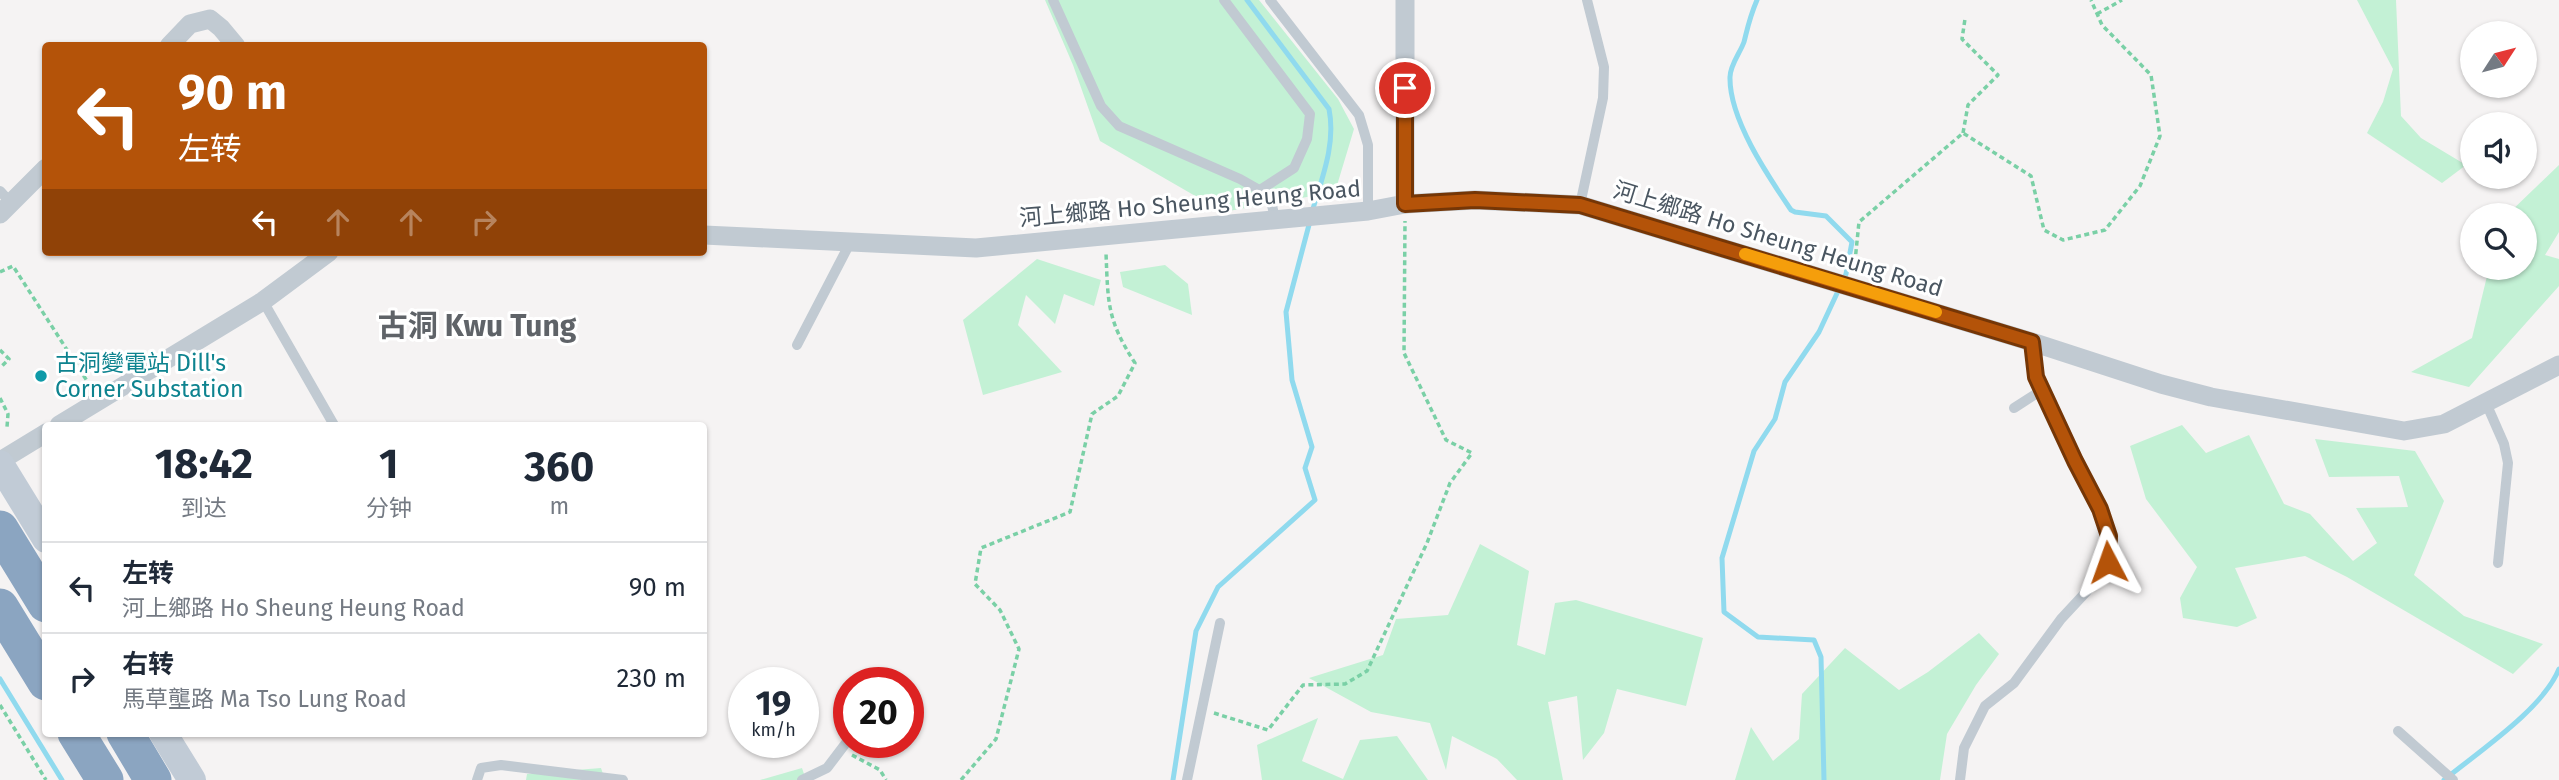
<!DOCTYPE html>
<html lang="zh">
<head>
<meta charset="utf-8">
<style>
	body { margin:0; font-family:"Fira Sans","Noto Sans SC",sans-serif; background:#f6f6f7; color:#1f2937; height:100vh; display:flex; flex-direction:column; font-size:26px; white-space:nowrap }
	* { box-sizing:border-box; margin:0 }
	p { font-size:23px; color:#747a83 }
	.icon { flex:none; width:38px; height:38px; fill:none; stroke:currentColor; stroke-width:2; stroke-linecap:round; stroke-linejoin:round }
	.map { position:relative; flex:1; overflow:hidden }
	.panel { position:absolute; left:42px; top:422px; width:665px; height:315px; display:flex; flex-direction:column; background:#fff; border-radius:7px; box-shadow:0 2px 5px #0004 }
	.panel>* { flex:none }
	.top-card { position:absolute; left:42px; top:42px; width:665px; height:214px; border-radius:7px; box-shadow:0 2px 5px #0004; background:#b45309; color:#fff; overflow:hidden }
	.needle { width:46px; rotate:54deg }
	.controls { position:absolute; left:2460px; top:21px; display:grid; gap:14px }
	.controls a { display:grid; place-items:center; width:77px; height:77px; border-radius:50%; background:#fff; box-shadow:0 2px 5px #0004; font-size:35px }
	.speed { position:absolute; left:728px; top:667px; display:flex; gap:14px; font-size:35px; font-weight:700; text-align:center }
	.speed>* { display:grid; place-content:center; width:91px; height:91px; border-radius:50%; background:#fff; box-shadow:0 2px 5px #0004; line-height:1 }
	.speed small { font-size:18px; font-weight:400 }
	.speed .limit { border:10px solid #d22; background:#fff; color:#111 }
	.pin { position:absolute; display:grid; place-items:center; width:60px; height:60px; color:#fff; margin:-30px; border:4px solid #fff; border-radius:50%; box-shadow:0 2px 7px #0007 }
	.me { position:absolute; width:77px; margin:-38px; rotate:356deg; stroke-linejoin:round; filter:drop-shadow(0 0 5px #0008) }
	.turn { display:flex; align-items:center; gap:24px; height:147px; padding:0 21px; font-size:32px }
	.turn .icon { width:91px; height:91px; stroke-width:2.5 }
	.turn b { display:block; font-size:49px; line-height:60px }
	.lanes { display:flex; align-items:center; height:66px; padding:0 21px; background:#0003; justify-content:center; gap:35px; direction:ltr }
	.lanes .off { opacity:.35 }
	.eta { display:flex; justify-content:space-evenly; align-items:center; height:119px; text-align:center }
	.eta b { font-size:42px; font-weight:700; line-height:49px }
	ul { padding:0; list-style:none }
	li { display:flex; align-items:center; gap:21px; height:91px; padding:0 21px; border-top:2px solid #e0e1e3 }
	li div { flex:1 }
	li b { display:block; font-size:26px }
	li em { font-style:normal }
	.map>svg:first-child { display:block }
</style>
</head>
<body>
<div class="map">
<svg width="2559" height="780" viewBox="0 0 2559 780">
	<rect width="100%" height="100%" fill="#f5f3f3"/>
	<g fill="#c3f1d5">
		<path d="M1045 0H1259L1338 99 1354 129 1335 192 1223 212 1100 141 1073 65Z"/>
		<path d="M2357 0H2396L2401 116 2421 138 2466 165 2442 183 2367 133 2383 102 2393 69Z"/>
		<path d="M2559 165V232L2545 255 2559 259V286L2469 387 2411 372 2472 338 2489 268H2525V215H2507Z"/>
		<path d="M1037 259 1101 280 1094 306 1064 294 1055 324 1026 295 1018 325 1062 372 983 395 963 320Z"/>
		<path d="M1165 265 1188 284 1192 315 1123 287 1120 272Z"/>
		<path d="M2182 425 2206 453 2249 435 2284 504 2310 514 2353 561 2377 543 2356 508 2408 507 2399 476 2329 477 2315 439 2415 451 2444 501 2414 575 2464 616 2543 644 2513 674 2347 577 2305 556 2235 568 2257 618 2237 627 2183 618 2180 598 2197 567 2146 499 2130 446Z"/>
		<path d="M1480 544 1529 571 1517 645 1545 655 1555 603 1576 600 1703 638 1686 706 1617 689 1604 733 1583 760 1577 696 1548 702 1563 780H1517L1497 759 1452 736 1446 770 1430 723 1371 712 1309 678 1383 655 1396 619 1448 615Z"/>
		<path d="M1979 633 1999 654 1976 685 1947 734 1940 780H1735L1751 727 1773 761 1799 739 1802 694 1845 648 1899 690 1928 672Z"/>
		<path d="M1318 718 1302 761 1343 779 1360 740 1397 736 1428 780H1262L1257 745Z"/>
		<path d="M601 768 605 780H526L527 774Z"/>
		<path d="M802 768 806 780H760Z"/>
	</g>
	<g fill="none" stroke-linecap="round" stroke-linejoin="round">
		<g stroke="#90daee" stroke-width="5">
			<path d="M1247 0 1329 109C1336 144 1322 178 1312 212"/>
			<path d="M1757 0C1750 16 1748 26 1744 42 1740 53 1730 65 1730 77 1729 119 1768 176 1791 210L1795 212 1826 216 1852 242 1846 274 1819 332 1785 382 1775 419 1754 451 1722 558 1724 612 1758 637 1814 640 1821 657 1824 780"/>
			<path d="M0 679 62 780"/>
			<path d="M1173 780 1196 631 1218 587 1315 500 1305 468 1312 447 1292 380 1286 312 1310 221"/>
			<path d="M2444 780C2478 752 2543 709 2559 669"/>
		</g>
		<g stroke="#7ad0a6" stroke-width="3.5" stroke-dasharray="5 3.5" stroke-linecap="butt">
			<path d="M2097 14 2122 0"/>
			<path d="M1963 133 1968 105 1998 75 1962 39 1965 19"/>
			<path d="M253 253 254 252"/>
			<path d="M1854 271 1859 222 1963 133 2031 176 2044 230 2063 240 2105 230 2140 186 2160 136 2151 75 2102 25 2091 0"/>
			<path d="M0 272 13 266 89 384"/>
			<path d="M0 350 9 359 2 366 0 364"/>
			<path d="M0 398 8 414 7 427"/>
			<path d="M0 705 46 780"/>
			<path d="M1214 713 1268 730 1303 685 1345 684 1367 671 1427 543 1450 483 1472 453 1446 440 1404 353 1405 221"/>
			<path d="M852 755 880 770 886 780"/>
			<path d="M961 780 996 739 1019 649 1000 610 975 584 981 548 1070 512 1092 414 1118 396 1135 363C1107 320 1108 303 1106 253"/>
		</g>
		<g stroke="#c1cad2" stroke-width="10">
			<path d="M1053 0 1101 106 1119 126 1240 179 1270 196 1275 219"/>
			<path d="M1224 0 1310 114 1307 139 1294 168 1260 190"/>
			<path d="M1270 0 1359 115 1368 145V211"/>
			<path d="M0 191 11 203"/>
			<path d="M1580 205 1603 98 1604 67 1587 0"/>
			<path d="M263 301 334 425"/>
			<path d="M797 345 850 243"/>
			<path d="M2486 403 2504 444 2508 463 2498 563"/>
			<path d="M2014 408 2042 390"/>
			<path d="M2398 731 2453 780"/>
			<path d="M477 780 481 768 501 765 623 780"/>
			<path d="M802 780 827 768 849 739"/>
			<path d="M1187 780 1220 623"/>
			<path d="M1960 780 1964 748 1985 706 2014 683 2061 619 2087 591 2108 562 2109 536 2100 509 2075 461 2036 377 2032 342"/>
		</g>
		<g stroke="#c1cad2" stroke-width="19">
			<path d="M1405 0V204"/>
			<path d="M169 46 190 24 210 19 221 28 236 46"/>
			<path d="M0 214 46 168"/>
			<path d="M704 235 976 248 1368 211 1405 204 1475 200 1580 205 2032 342 2161 384 2211 397 2404 431 2444 424 2559 365"/>
			<path d="M59 425 263 301 329 252"/>
			<path d="M0 461 46 433"/>
		</g>
		<g stroke="#c1cbd6" stroke-width="28">
			<path d="M0 464 46 539"/>
			<path d="M163 733 192 780"/>
		</g>
		<g stroke="#8ba5c1" stroke-width="37">
			<path d="M0 529 46 604"/>
			<path d="M0 607 46 682"/>
			<path d="M76 733 105 780"/>
			<path d="M125 733 153 780"/>
		</g>
	</g>
	<g fill="none" stroke-linecap="round" stroke-linejoin="round">
		<defs>
			<path id="route" d="M1405 88V204L1475 200 1580 205 2032 342 2036 377 2075 461 2100 509 2109 536 2108 562"/>
		</defs>
		<use href="#route" stroke="#753606" stroke-width="18"/>
		<use href="#route" stroke="#b45309" stroke-width="12"/>
		<path stroke="#f59e0b" stroke-width="12" d="M1745 254 1936 312"/>
	</g>
	<circle fill="#0f9aa8" stroke="#fff" stroke-width="2.5" cx="41" cy="376" r="7"/>
	<g text-anchor="middle" dominant-baseline="central" stroke-width="6" stroke-linejoin="round" paint-order="stroke">
		<g font-size="23" fill="#4a5661" stroke="#fff">
			<text transform="translate(1190 203) rotate(-5)">河上鄉路 Ho Sheung Heung Road</text>
			<text transform="translate(1778 239) rotate(17)">河上鄉路 Ho Sheung Heung Road</text>
		</g>
		<g font-size="23" fill="#0d838f" stroke="#fff" text-anchor="start">
			<text x="55" y="363">古洞變電站 Dill's<tspan x="55" dy="26">Corner Substation</tspan></text>
		</g>
		<g font-size="30" font-weight="bold" fill="#5f6368" stroke="#fff">
			<text x="477" y="326">古洞 Kwu Tung</text>
		</g>
	</g>
</svg>
<div class="controls">
<a><svg class="needle" viewBox="-14 -14 28 28"><path d="M0-13l5 13h-10z" fill="#e53935"/><path d="M0 13l5-13h-10z" fill="#747a83"/></svg></a>
<a><svg class="icon" aria-label="sound" viewBox="0 0 24 24"><path d="M4 9h4l5-4v14l-5-4H4zM17 9q2 3 0 6"/></svg></a>
<a><svg class="icon" aria-label="search" viewBox="0 0 24 24"><circle cx="10" cy="10" r="6"/><path d="M15 15l6 6"/></svg></a>
</div>
<div class="speed"><div>19<small>km/h</small></div><div class="limit">20</div></div>
<div class="pin" style="left:1405px;top:88px;background:#d93025"><svg class="icon" aria-label="arrive" viewBox="0 0 24 24"><path d="M6 21V4h12l-3 4 3 4H6"/></svg></div>
<svg class="me" style="left:2108px;top:562px" viewBox="-20 -20 40 40"><path d="M0-17L14 15 0 8-14 15z" fill="#b45309" stroke="#fff" stroke-width="4"/></svg>
<div class="top-card">
<div class="turn"><svg class="icon" aria-label="left" viewBox="0 0 24 24"><path d="M17 20v-9H6M10 6l-5 5 5 5"/></svg><div><b>90 m</b>左转</div></div>
<div class="lanes"><svg class="icon" aria-label="left" viewBox="0 0 24 24"><path d="M17 20v-9H6M10 6l-5 5 5 5"/></svg><svg class="icon off" aria-label="ahead" viewBox="0 0 24 24"><path d="M12 20V5M6 11l6-6 6 6"/></svg><svg class="icon off" aria-label="ahead" viewBox="0 0 24 24"><path d="M12 20V5M6 11l6-6 6 6"/></svg><svg class="icon off" aria-label="right" viewBox="0 0 24 24"><path d="M7 20v-9h11M14 6l5 5-5 5"/></svg></div>
</div>
<section class="panel">
<div class="eta">
<div><b>18:42</b><p>到达</p></div>
<div><b>1</b><p>分钟</p></div>
<div><b>360</b><p>m</p></div>
</div>
<ul>
<li><svg class="icon" aria-label="left" viewBox="0 0 24 24"><path d="M17 20v-9H6M10 6l-5 5 5 5"/></svg><div><b>左转</b><p>河上鄉路 Ho Sheung Heung Road</p></div><em>90 m</em></li>
<li><svg class="icon" aria-label="right" viewBox="0 0 24 24"><path d="M7 20v-9h11M14 6l5 5-5 5"/></svg><div><b>右转</b><p>馬草壟路 Ma Tso Lung Road</p></div><em>230 m</em></li>
</ul>
</section>
</div>
</body>
</html>
